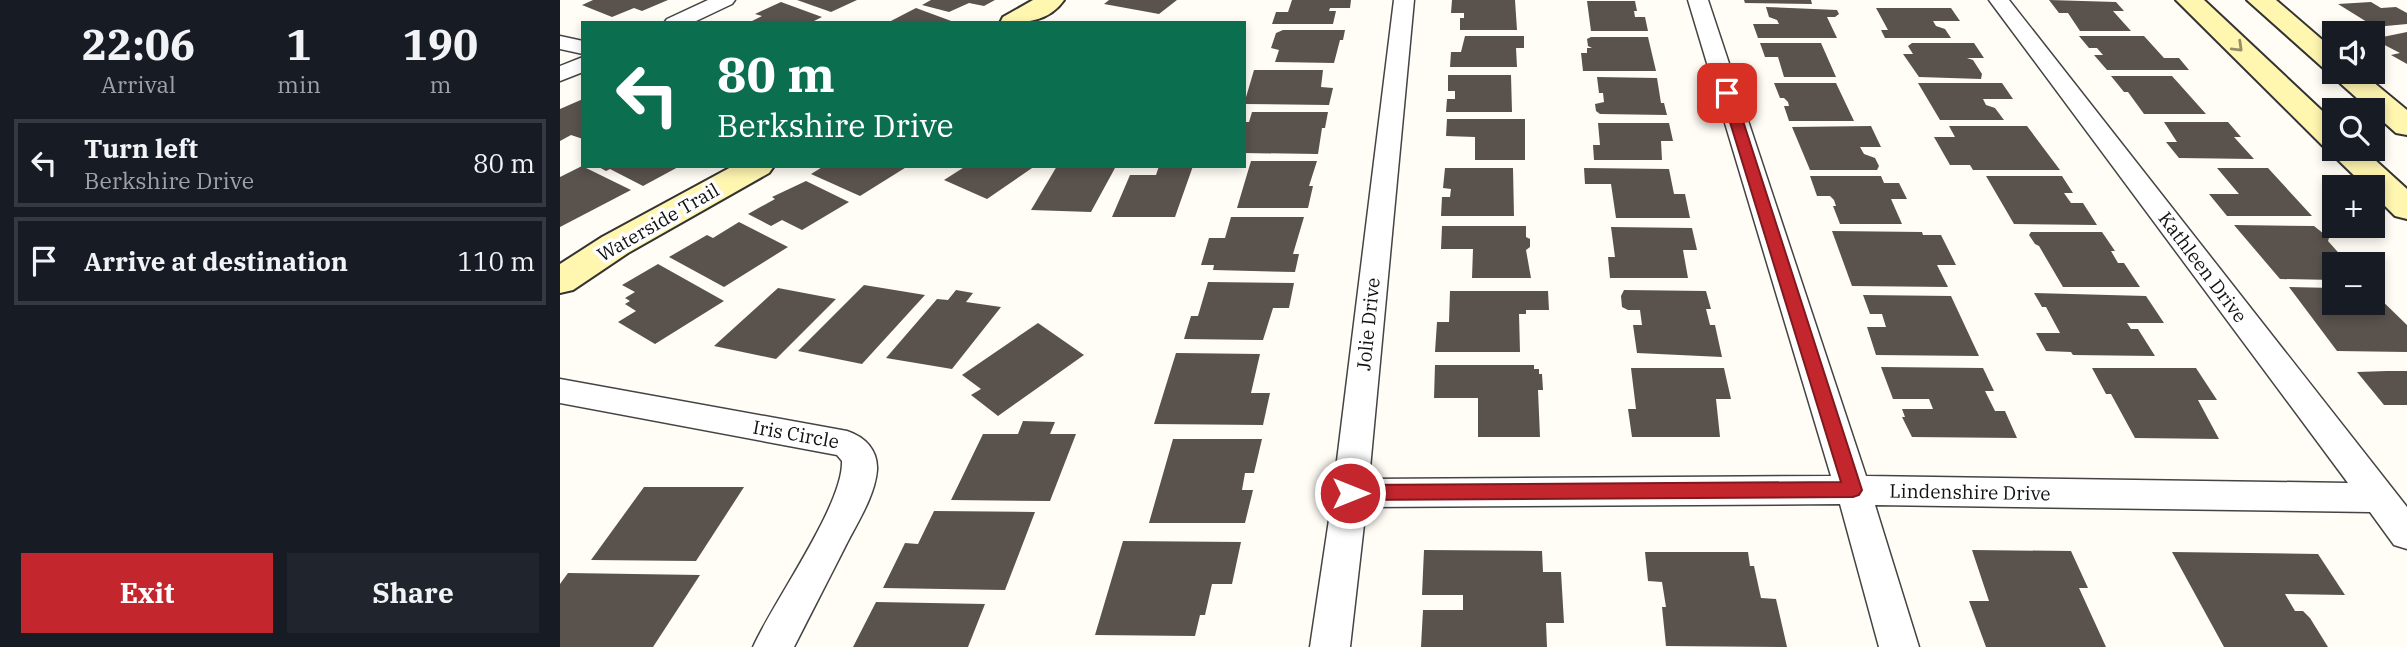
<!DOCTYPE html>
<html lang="en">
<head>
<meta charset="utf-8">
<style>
	body { margin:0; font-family:"IBM Plex Serif",serif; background:#20242c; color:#f1f3f6; height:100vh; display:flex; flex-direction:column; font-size:26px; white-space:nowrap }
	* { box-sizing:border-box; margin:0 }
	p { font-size:23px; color:#9ea1a6 }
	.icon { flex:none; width:38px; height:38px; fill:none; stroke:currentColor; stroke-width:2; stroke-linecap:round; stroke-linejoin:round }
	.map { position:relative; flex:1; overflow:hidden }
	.sheet { display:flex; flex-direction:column; background:#171b24; width:560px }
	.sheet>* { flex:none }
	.hud { position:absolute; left:21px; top:21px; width:665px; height:147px; border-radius:0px; box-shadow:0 4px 10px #0003; background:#0b6e4f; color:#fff; overflow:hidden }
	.tools { position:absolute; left:1762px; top:21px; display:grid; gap:14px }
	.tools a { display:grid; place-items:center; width:63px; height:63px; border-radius:0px; background:#171b24; box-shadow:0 4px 10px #0003; font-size:35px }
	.pin { position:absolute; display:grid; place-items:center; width:60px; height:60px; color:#fff; margin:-30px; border-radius:14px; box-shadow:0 4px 10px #0006 }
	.me { position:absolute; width:77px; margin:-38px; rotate:90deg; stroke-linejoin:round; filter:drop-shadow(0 0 5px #0008) }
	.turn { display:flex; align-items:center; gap:24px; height:147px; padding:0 21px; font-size:32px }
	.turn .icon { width:91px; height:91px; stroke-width:2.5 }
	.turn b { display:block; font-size:49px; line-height:60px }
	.eta { display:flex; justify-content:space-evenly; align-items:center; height:119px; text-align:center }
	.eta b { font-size:42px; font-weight:700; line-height:49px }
	.button { display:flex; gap:14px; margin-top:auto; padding:14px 21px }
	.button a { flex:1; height:80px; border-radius:0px; background:#c4262e; color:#fff; font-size:28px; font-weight:700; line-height:80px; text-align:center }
	.button a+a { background:#20242c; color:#f1f3f6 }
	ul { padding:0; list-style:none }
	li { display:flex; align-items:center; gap:21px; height:88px; margin:0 14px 10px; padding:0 7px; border:4px solid #363941; border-radius:0px }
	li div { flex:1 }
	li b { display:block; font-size:26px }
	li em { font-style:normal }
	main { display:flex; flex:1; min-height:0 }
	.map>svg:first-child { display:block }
</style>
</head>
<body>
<main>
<section class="sheet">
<div class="eta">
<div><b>22:06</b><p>Arrival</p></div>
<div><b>1</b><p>min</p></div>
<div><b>190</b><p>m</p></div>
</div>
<ul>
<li><svg class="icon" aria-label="left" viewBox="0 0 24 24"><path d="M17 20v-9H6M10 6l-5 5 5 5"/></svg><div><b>Turn left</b><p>Berkshire Drive</p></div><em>80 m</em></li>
<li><svg class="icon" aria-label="arrive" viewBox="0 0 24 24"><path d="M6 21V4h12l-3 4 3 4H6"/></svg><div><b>Arrive at destination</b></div><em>110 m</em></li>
</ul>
<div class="button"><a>Exit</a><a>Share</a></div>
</section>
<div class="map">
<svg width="1847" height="647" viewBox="0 0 1847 647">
	<rect width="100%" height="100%" fill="#fffdf5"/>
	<g fill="#5a524d">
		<path d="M33 0H108L82 11 74 8 52 17 22 5Z"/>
		<path d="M237 0H297L271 12Z"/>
		<path d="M371 0H435L424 6 409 3 389 12 362 5Z"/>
		<path d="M549 0H617L599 14 544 4Z"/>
		<path d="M732 0H791L790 8H770L769 11H776L773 24H712L716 12H728Z"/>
		<path d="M892 0H955L957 30H900V18H904V13H891Z"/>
		<path d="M1184 0H1251L1252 4 1185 3Z"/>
		<path d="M1489 0 1556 2 1564 11H1553L1571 31H1520L1508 13H1499Z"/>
		<path d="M1027 1H1075L1077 11H1074L1075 17H1085L1088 31H1031Z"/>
		<path d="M221 2 262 17 250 23H188L202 16 195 14Z"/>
		<path d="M1811 2 1821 8 1836 7 1847 13V24L1815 27 1778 4Z"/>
		<path d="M1206 7 1277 10 1279 14 1275 17H1267L1277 38H1198L1193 24H1219L1217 20 1209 17Z"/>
		<path d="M356 8 394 22V23H327Z"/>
		<path d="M1316 8H1391L1400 21H1373L1376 26 1385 29 1391 38H1325L1321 30H1328Z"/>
		<path d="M723 30H785L783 40H780L774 63 715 62 719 50 711 48 716 33Z"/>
		<path d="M1847 32V64L1831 55 1840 53 1813 39Z"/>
		<path d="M905 36H964V48H956L957 67H890L891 52H901Z"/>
		<path d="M1519 36H1584L1604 58H1619L1629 70H1547L1534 55H1543L1537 48H1529Z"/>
		<path d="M1031 37H1088L1096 71H1023L1021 53H1027V48H1032L1028 46 1027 39Z"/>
		<path d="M1200 43H1261L1276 77H1224L1218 57H1205Z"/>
		<path d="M1352 43H1414L1424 58H1407L1413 60 1422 74 1421 79 1359 77 1343 54H1353L1348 46Z"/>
		<path d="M694 70H763L761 87 773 88 769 105 684 104Z"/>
		<path d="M888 75H951L952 112H886L887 99H895V91H888Z"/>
		<path d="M1551 76H1612L1646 114H1584L1568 92H1564Z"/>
		<path d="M1037 77 1097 78 1101 103H1104L1107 115 1040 114 1036 111 1035 104 1044 102 1043 93H1039Z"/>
		<path d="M1214 83H1276L1294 121H1229L1224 106H1229L1228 102 1224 98H1220Z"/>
		<path d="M1358 83H1442L1453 99H1423L1426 105 1435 108 1444 120H1380Z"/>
		<path d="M23 99V139L11 135 0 141V109Z"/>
		<path d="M692 112H768L765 128H762L758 154 684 153V122H689Z"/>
		<path d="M887 119H965V160H915V137L886 136Z"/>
		<path d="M1604 122H1668L1681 137H1674L1694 159 1619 158 1606 142H1617Z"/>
		<path d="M1038 123H1109L1113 141H1101L1102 160H1034L1033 145H1040Z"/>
		<path d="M1311 126 1321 147H1300L1304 154 1315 158 1319 166 1317 170H1250L1232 127Z"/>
		<path d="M1389 126H1467L1500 170H1413L1410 165H1390L1374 137H1395Z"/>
		<path d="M691 161H757L749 186H753L748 208H677Z"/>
		<path d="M22 166 71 190 0 227V177Z"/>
		<path d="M37 166H120L83 186 50 169 46 171Z"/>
		<path d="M264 166H348L300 196 251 174Z"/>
		<path d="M406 166H475L427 199 384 180Z"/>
		<path d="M497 166H517L555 168 531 212 471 210Z"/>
		<path d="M599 166H633L615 217H552L570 175H596Z"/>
		<path d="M885 168H953L954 216H881L882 197H890L891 189 883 188Z"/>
		<path d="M1024 168 1109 169 1114 194H1125L1130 218H1056L1051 184H1025Z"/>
		<path d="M1657 168H1708L1752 216H1667L1649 194H1679Z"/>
		<path d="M1250 176H1321L1324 183H1339L1347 199H1331L1342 224H1280L1273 206H1276L1274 200 1270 196H1257Z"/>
		<path d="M1426 176H1502L1513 193H1504L1511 203H1523L1537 225 1454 224Z"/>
		<path d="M246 181 289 202 242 230 222 220 211 226 188 214 215 199 212 197Z"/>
		<path d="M671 217H744L733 254H739L735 272 653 270 654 265H641L649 238H665Z"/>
		<path d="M179 222 228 247 164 287 109 257 147 235 153 238Z"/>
		<path d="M1674 225 1754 226 1769 238 1768 241 1784 259H1781L1785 264H1774V280L1720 279Z"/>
		<path d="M882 226H966V237L970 239V247L966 250 971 278H912L913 249H881Z"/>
		<path d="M1051 227 1132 228 1137 250H1123L1128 278H1050L1048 257H1055Z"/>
		<path d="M1272 231 1362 232 1363 235H1381L1396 265H1377L1388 287 1292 286Z"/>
		<path d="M1471 232H1542L1555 251H1551L1558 263H1564L1580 287H1503L1479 246 1475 244 1469 235Z"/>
		<path d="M98 264 164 301 95 344 58 322 76 311 65 304 70 301 65 298 75 292 62 285Z"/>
		<path d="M648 282 734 283 729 308H713L703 340 624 339 631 316H638Z"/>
		<path d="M304 285 365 295 302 364 238 351Z"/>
		<path d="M1729 287 1774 288V303H1813V292L1847 325V352L1777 351Z"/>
		<path d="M218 288 276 299 216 359 154 346Z"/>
		<path d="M396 290 413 293 406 302 441 307 392 369 326 358 377 299 388 300Z"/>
		<path d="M1064 290 1146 291 1151 309H1146L1150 325H1155L1162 357 1077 353 1073 325H1082L1080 310H1068L1062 307 1061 296Z"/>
		<path d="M890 291H988L989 310H966V314H959L960 352H875L877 322H889Z"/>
		<path d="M1474 293 1586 296 1604 323H1567L1571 329H1578L1595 356 1513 355 1511 352 1486 351 1476 333H1500L1486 307H1482Z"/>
		<path d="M1303 295 1391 296 1419 356 1316 355 1307 327H1326L1322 314H1310Z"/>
		<path d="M478 323 524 355 438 416 411 395 421 389 402 375Z"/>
		<path d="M616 353 700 354 691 393H710L703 425 594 424Z"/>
		<path d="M875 365H974V369H979V374H982L983 390H978L980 437H918V398H874Z"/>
		<path d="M1321 367 1423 368 1434 391H1425L1435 411H1445L1457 438 1352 437 1342 417H1345L1342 409H1373L1369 399H1333Z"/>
		<path d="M1071 368H1164L1171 399H1156L1160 437H1072L1068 409H1076Z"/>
		<path d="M1532 368H1636L1657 400H1638L1659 439 1575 438 1551 394H1546Z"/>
		<path d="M1827 371H1847V405H1824L1797 372Z"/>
		<path d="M463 421 495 422 490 434H516L490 501 391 500 423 434H458Z"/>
		<path d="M613 439H702L694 473H685L682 490H693L685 523H589Z"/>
		<path d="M84 487H184L136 561 31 560Z"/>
		<path d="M374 511 475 512 445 590 323 588 345 543 358 544Z"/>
		<path d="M563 541 681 542 672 584H652L645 615H640L635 636 535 635Z"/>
		<path d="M864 550 982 551 983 572H1001L1004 623H986L987 647H861L863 610H903V595H862Z"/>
		<path d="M1412 550 1511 551 1528 588H1519L1546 647H1426L1409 601H1429Z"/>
		<path d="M1085 552H1188L1190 566H1194L1201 598 1216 599 1227 647 1106 646 1102 607H1106L1102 582 1088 581Z"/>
		<path d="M1612 552 1758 554 1785 595 1725 594 1735 611H1743L1750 618 1768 647H1664Z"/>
		<path d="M8 573 140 575 93 647H0V584Z"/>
		<path d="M316 602 425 604 408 647H293Z"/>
	</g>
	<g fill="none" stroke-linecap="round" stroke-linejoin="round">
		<defs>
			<g id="street">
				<path d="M148 0H175L172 4 132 23H104L107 19Z"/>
				<path d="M834 0H854L809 479 1271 476 1128 0H1148L1306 476 1788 483 1429 0H1449L1847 507V549L1834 545 1810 512 1315 505 1359 647H1319L1280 504 806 507 790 647H750L773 493Z"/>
				<path d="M0 36 23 41V54L0 49Z"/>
				<path d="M23 57V72L0 81V66Z"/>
				<path d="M0 379 287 431C305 437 318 450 317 470 315 496 297 523 286 545 269 579 251 613 234 647H193C213 602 284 504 282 461L277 455 0 403Z"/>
			</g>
			<g id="secondary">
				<path d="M473 0H504C489 22 464 23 440 23L443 17Z"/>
				<path d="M1616 0H1644L1774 122V149H1803L1847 189V219L1835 216 1813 194V187H1806L1774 156 1770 147 1763 146Z"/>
				<path d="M1687 0H1716L1774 50V72H1801L1847 110V135L1836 133Z"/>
				<path d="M173 166H214L209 173 68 253 13 290 0 293V264L42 237Z"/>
			</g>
		</defs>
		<use href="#street" stroke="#444" stroke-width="3"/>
		<use href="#secondary" stroke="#333" stroke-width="4"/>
		<use href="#street" fill="#fff" fill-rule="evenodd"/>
		<use href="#secondary" fill="#fff6b0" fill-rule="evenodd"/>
	</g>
	<defs><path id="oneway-chevron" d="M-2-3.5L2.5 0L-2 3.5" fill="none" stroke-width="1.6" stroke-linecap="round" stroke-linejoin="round" transform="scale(1.75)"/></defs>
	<use stroke="#948f68" href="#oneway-chevron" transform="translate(1678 47) rotate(44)"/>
	<path fill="#c4262e" stroke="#7f191e" stroke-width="2" d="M1167 90 1174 93 1302 490 1299 495 1293 497 790 500 783 498 780 493 783 487 790 485 1281 482 1161 93Z"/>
	<g text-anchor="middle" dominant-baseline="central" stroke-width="7" stroke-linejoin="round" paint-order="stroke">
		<g font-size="19" fill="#111" stroke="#fff">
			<text transform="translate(98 222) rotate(-30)">Waterside Trail</text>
			<text transform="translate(1643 267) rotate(53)">Kathleen Drive</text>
			<text transform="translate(808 324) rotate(-84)">Jolie Drive</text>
			<text transform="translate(236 434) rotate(10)">Iris Circle</text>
			<text transform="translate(1410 492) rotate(1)">Lindenshire Drive</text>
		</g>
	</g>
</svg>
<div class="tools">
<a><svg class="icon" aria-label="sound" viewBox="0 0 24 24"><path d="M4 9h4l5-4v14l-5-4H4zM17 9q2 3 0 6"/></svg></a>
<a><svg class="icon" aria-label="search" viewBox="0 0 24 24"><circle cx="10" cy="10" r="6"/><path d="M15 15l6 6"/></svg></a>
<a>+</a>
<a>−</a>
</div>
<div class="pin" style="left:1167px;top:93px;background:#d93025"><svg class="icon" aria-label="arrive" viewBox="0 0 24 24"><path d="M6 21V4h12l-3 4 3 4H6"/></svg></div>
<svg class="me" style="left:790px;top:493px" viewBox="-20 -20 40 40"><circle r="17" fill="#c4262e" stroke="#fff" stroke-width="3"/><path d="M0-11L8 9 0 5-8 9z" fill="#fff"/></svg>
<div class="hud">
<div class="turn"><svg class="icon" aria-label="left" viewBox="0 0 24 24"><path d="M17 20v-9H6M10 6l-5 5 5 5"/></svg><div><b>80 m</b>Berkshire Drive</div></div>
</div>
</div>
</main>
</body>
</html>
